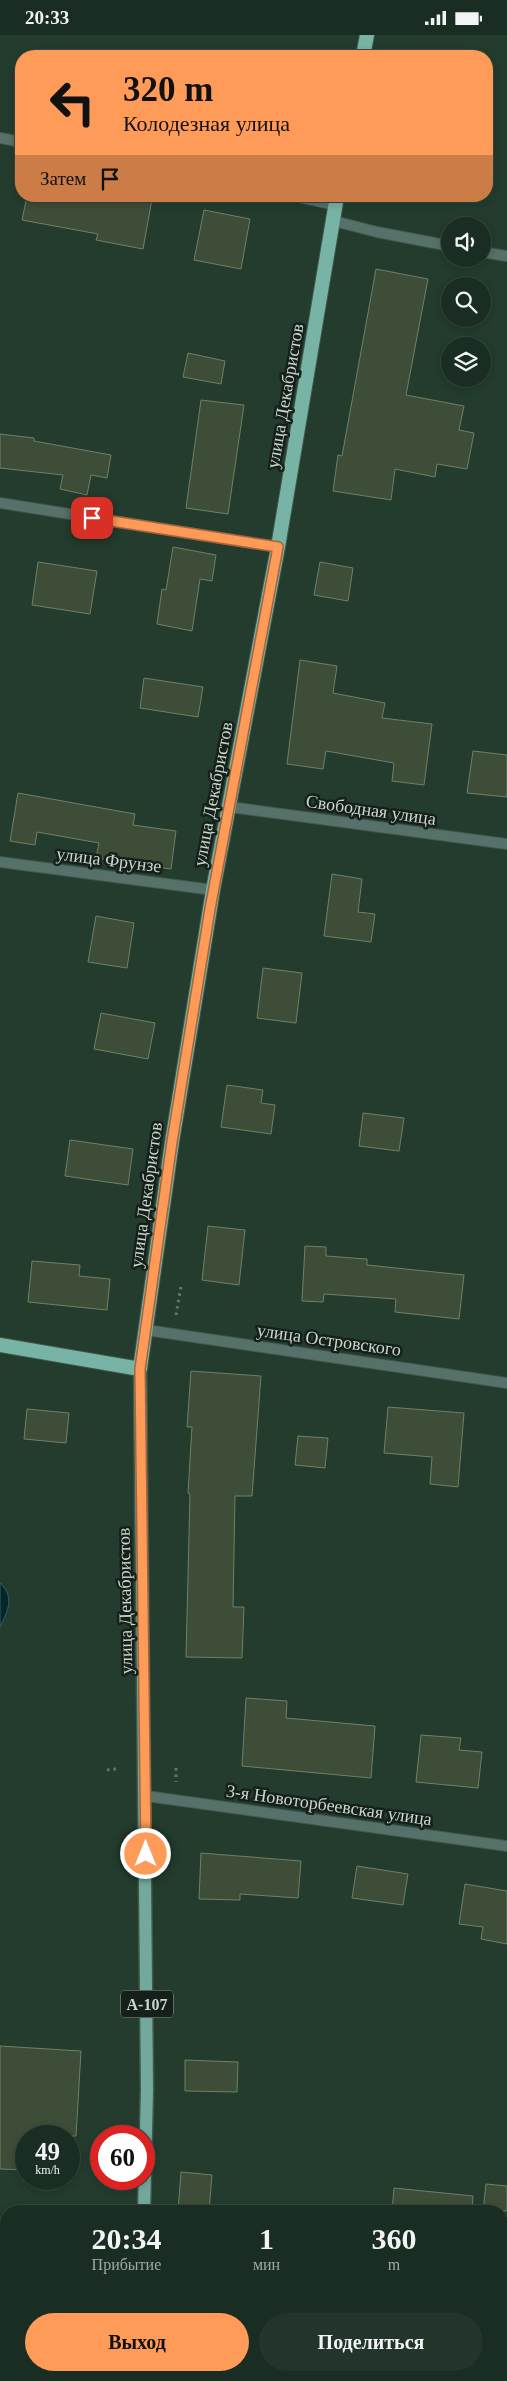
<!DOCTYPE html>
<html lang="ru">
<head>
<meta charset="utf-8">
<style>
	body { margin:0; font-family:"Times New Roman",serif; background:#23352a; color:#f1f3f6; height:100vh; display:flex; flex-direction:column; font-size:19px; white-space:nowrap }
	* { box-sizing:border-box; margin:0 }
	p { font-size:16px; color:#9fa8a5 }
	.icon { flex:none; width:28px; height:28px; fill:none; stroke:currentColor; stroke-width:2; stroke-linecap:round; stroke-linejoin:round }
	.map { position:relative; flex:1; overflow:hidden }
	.sheet { position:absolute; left:0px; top:2170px; width:508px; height:176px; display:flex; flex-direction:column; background:#1a2d22; border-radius:20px 20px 0 0; box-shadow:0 2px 8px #0003,0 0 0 1px #384940 }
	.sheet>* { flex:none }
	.guide { position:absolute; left:15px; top:15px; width:478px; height:152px; border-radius:20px; box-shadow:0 2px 8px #0003,0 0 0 1px #384940; background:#fe9b59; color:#111; overflow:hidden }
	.tools { position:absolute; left:441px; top:182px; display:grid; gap:10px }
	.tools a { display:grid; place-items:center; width:50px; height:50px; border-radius:50%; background:#1a2d22; box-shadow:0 2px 8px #0003,0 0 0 1px #384940; font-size:25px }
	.speed { position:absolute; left:15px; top:2090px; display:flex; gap:10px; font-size:25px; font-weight:700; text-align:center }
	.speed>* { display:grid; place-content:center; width:65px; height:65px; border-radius:50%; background:#1a2d22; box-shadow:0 2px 8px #0003,0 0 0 1px #384940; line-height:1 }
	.speed small { font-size:12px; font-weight:400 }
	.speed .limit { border:8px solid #d22; background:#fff; color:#111 }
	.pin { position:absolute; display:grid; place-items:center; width:42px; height:42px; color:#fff; margin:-21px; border-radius:10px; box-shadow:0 2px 8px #0006 }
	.me { position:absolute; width:55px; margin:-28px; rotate:0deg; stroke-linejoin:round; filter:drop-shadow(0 0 4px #0008) }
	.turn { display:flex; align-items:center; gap:18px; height:105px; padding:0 25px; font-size:22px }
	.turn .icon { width:65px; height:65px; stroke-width:2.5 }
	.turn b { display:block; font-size:35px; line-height:42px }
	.then { display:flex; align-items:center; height:48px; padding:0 25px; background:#0003; gap:10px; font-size:19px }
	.eta { display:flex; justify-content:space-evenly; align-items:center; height:85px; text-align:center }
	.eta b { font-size:30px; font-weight:600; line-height:35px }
	.cta { display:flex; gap:10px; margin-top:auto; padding:10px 25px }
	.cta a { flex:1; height:58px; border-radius:30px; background:#fe9b59; color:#111; font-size:20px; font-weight:600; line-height:58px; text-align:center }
	.cta a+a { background:#23352a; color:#f1f3f6 }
	.status { display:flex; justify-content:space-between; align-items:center; height:35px; padding:0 25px; background:#1a2d22; direction:ltr }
	.status svg { height:14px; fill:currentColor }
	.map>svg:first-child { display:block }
</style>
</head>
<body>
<div class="status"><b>20:33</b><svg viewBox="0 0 49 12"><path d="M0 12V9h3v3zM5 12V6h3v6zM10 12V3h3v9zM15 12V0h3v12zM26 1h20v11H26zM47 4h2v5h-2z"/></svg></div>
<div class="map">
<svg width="507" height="2346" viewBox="0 0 507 2346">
	<rect width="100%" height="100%" fill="#233c2e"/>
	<path fill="#01282a" stroke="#3d5c5b" d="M0 1548C15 1562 8 1576 0 1592Z"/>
	<g fill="#3e4d37" stroke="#6f8068">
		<path d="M27 161H139L152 164 143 214 96 205 98 199 22 185Z"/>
		<path d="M204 175 250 184 241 234 194 225Z"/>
		<path d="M376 234 428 244 406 360 464 371 459 395 474 398 467 434 437 429 435 442 395 434 391 465 333 456 338 420 342 421Z"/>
		<path d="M188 318 225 326 221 349 183 342Z"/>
		<path d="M201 365 244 370 228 479 186 473Z"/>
		<path d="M0 399 34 403V406L111 420 107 443 91 440 87 460 60 454 63 440 0 433Z"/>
		<path d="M173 512 216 520 212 546 200 544 192 596 157 589 162 554 166 555Z"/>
		<path d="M38 527 97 536 90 579 32 570Z"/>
		<path d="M320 527 353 533 348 566 314 560Z"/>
		<path d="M300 625 337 631 333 658 385 668 382 683 432 689 424 750 392 746 394 728 326 716 323 734 287 729Z"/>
		<path d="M144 643 203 652 198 682 140 673Z"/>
		<path d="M473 716 507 720V762L467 758Z"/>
		<path d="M18 758 135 779 133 790 176 796 171 834 96 823 99 808 37 797 35 810 10 806Z"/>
		<path d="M332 839 362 844 358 877 375 879 371 907 324 901Z"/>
		<path d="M96 881 134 888 127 933 88 927Z"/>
		<path d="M263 933 302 938 296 988 257 983Z"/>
		<path d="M101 978 155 988 148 1024 94 1014Z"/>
		<path d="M227 1050 263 1055 261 1068 275 1070 271 1099 221 1092Z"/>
		<path d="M363 1078 404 1083 399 1116 359 1111Z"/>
		<path d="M70 1105 133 1114 128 1150 65 1141Z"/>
		<path d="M208 1191 245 1195 239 1250 202 1245Z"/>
		<path d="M305 1211 326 1212V1221L367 1224V1230L464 1240 459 1284 395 1277 396 1264 324 1259 323 1267 302 1266Z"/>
		<path d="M32 1226 80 1230 79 1241 110 1244 107 1275 28 1267Z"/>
		<path d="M191 1336 261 1341 252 1461H235L233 1572H244L242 1623 186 1622 190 1459 188 1458 192 1392H187Z"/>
		<path d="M388 1372 464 1378 458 1452 430 1449 432 1422 384 1418Z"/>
		<path d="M27 1374 69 1378 66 1408 24 1404Z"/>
		<path d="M298 1401 328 1403 325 1433 295 1430Z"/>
		<path d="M246 1663 287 1666 286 1683 375 1691 371 1743 242 1731Z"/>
		<path d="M421 1700 461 1703 459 1715 482 1717 478 1753 416 1747Z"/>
		<path d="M201 1818 301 1826 298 1863 240 1859V1865L199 1864Z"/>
		<path d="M357 1831 408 1839 403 1870 352 1863Z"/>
		<path d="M465 1849 507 1856V1909L481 1904 483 1892 459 1889Z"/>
		<path d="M0 2011 81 2016 76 2101H26V2135L0 2134Z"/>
		<path d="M185 2025 238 2027 237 2057 185 2056Z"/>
		<path d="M181 2137 212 2140 209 2176H178Z"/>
		<path d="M486 2149 507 2151V2176H483Z"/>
		<path d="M394 2153 473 2161 472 2176H392Z"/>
	</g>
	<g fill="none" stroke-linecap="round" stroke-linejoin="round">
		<defs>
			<g id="minor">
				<path d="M0 103 21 107"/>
				<path d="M294 161 335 170"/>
				<path d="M334 186 377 197 450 211"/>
				<path d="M482 217 507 221"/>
				<path d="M0 468 278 512"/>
				<path d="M230 772 507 809"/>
				<path d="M0 827 213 855"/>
				<path d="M146 1295 507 1348"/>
				<path d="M146 1761 507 1811"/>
				<path d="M501 2279 507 2280"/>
			</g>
			<g id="primary">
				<path d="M140 1334 147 2055 144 2176"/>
				<path d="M131 2346 132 2340"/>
			</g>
			<g id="trunk">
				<path d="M363 21 367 0"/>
				<path d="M0 1310 140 1334 172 1107 213 855 278 512 337 161"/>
			</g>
		</defs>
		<use href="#minor" stroke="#41584b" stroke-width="12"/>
		<use href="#primary" stroke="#41584b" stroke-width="15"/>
		<use href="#trunk" stroke="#41584b" stroke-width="16"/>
		<g stroke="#63786c" stroke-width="3" stroke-dasharray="2.5 4" stroke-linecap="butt">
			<path d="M176 1280 181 1251"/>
			<path d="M176 1733V1747"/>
			<path d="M107 1735 117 1734"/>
		</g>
		<use href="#minor" stroke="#56706a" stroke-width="10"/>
		<use href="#primary" stroke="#73a99c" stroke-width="12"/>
		<use href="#trunk" stroke="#78b4a6" stroke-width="14"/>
	</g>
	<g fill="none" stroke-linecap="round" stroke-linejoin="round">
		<defs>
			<path id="route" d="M92 483 278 512 210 874 172 1107 140 1334 146 1819"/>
		</defs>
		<use href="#route" stroke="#a5653a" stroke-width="12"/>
		<use href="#route" stroke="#fe9b59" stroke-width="9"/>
	</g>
	<g text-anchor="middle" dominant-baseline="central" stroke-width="5" stroke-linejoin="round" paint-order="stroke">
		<rect fill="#15201a" stroke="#93a098" stroke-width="1" x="121" y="1955.5" width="52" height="27" rx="4"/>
		<g font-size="16" font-weight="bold" fill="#c9d7ce">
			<text x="147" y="1969">А-107</text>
		</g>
		<g font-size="18" fill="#c9d7ce" stroke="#15201a">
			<text transform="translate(285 361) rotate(-80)">улица Декабристов</text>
			<text transform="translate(213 759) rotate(-79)">улица Декабристов</text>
			<text transform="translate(371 775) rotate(8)">Свободная улица</text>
			<text transform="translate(109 825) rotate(7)">улица Фрунзе</text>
			<text transform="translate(146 1160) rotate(-82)">улица Декабристов</text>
			<text transform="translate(329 1305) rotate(8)">улица Островского</text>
			<text transform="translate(125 1566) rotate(-91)">улица Декабристов</text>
			<text transform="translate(329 1770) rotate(8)">3-я Новоторбеевская улица</text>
		</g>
	</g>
</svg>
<div class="tools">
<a><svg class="icon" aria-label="sound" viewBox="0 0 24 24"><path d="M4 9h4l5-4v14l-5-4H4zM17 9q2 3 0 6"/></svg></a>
<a><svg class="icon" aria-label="search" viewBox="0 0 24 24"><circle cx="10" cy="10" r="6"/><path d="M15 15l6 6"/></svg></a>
<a><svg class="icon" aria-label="layers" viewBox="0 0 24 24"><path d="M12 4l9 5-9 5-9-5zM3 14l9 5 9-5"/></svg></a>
</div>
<div class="speed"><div>49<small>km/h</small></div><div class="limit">60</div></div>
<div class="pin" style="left:92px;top:483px;background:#d93025"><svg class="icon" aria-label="arrive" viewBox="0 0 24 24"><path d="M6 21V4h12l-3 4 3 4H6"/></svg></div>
<svg class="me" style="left:146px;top:1819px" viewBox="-20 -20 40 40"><circle r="17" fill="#fe9b59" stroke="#fff" stroke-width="3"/><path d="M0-11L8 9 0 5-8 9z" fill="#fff"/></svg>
<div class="guide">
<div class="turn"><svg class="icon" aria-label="left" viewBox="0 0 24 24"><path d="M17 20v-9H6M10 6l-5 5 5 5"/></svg><div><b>320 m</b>Колодезная улица</div></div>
<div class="then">Затем<svg class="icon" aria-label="arrive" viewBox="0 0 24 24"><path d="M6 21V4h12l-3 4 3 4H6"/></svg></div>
</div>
<section class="sheet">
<div class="eta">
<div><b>20:34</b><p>Прибытие</p></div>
<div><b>1</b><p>мин</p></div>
<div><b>360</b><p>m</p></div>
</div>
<div class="cta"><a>Выход</a><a>Поделиться</a></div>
</section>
</div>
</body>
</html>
